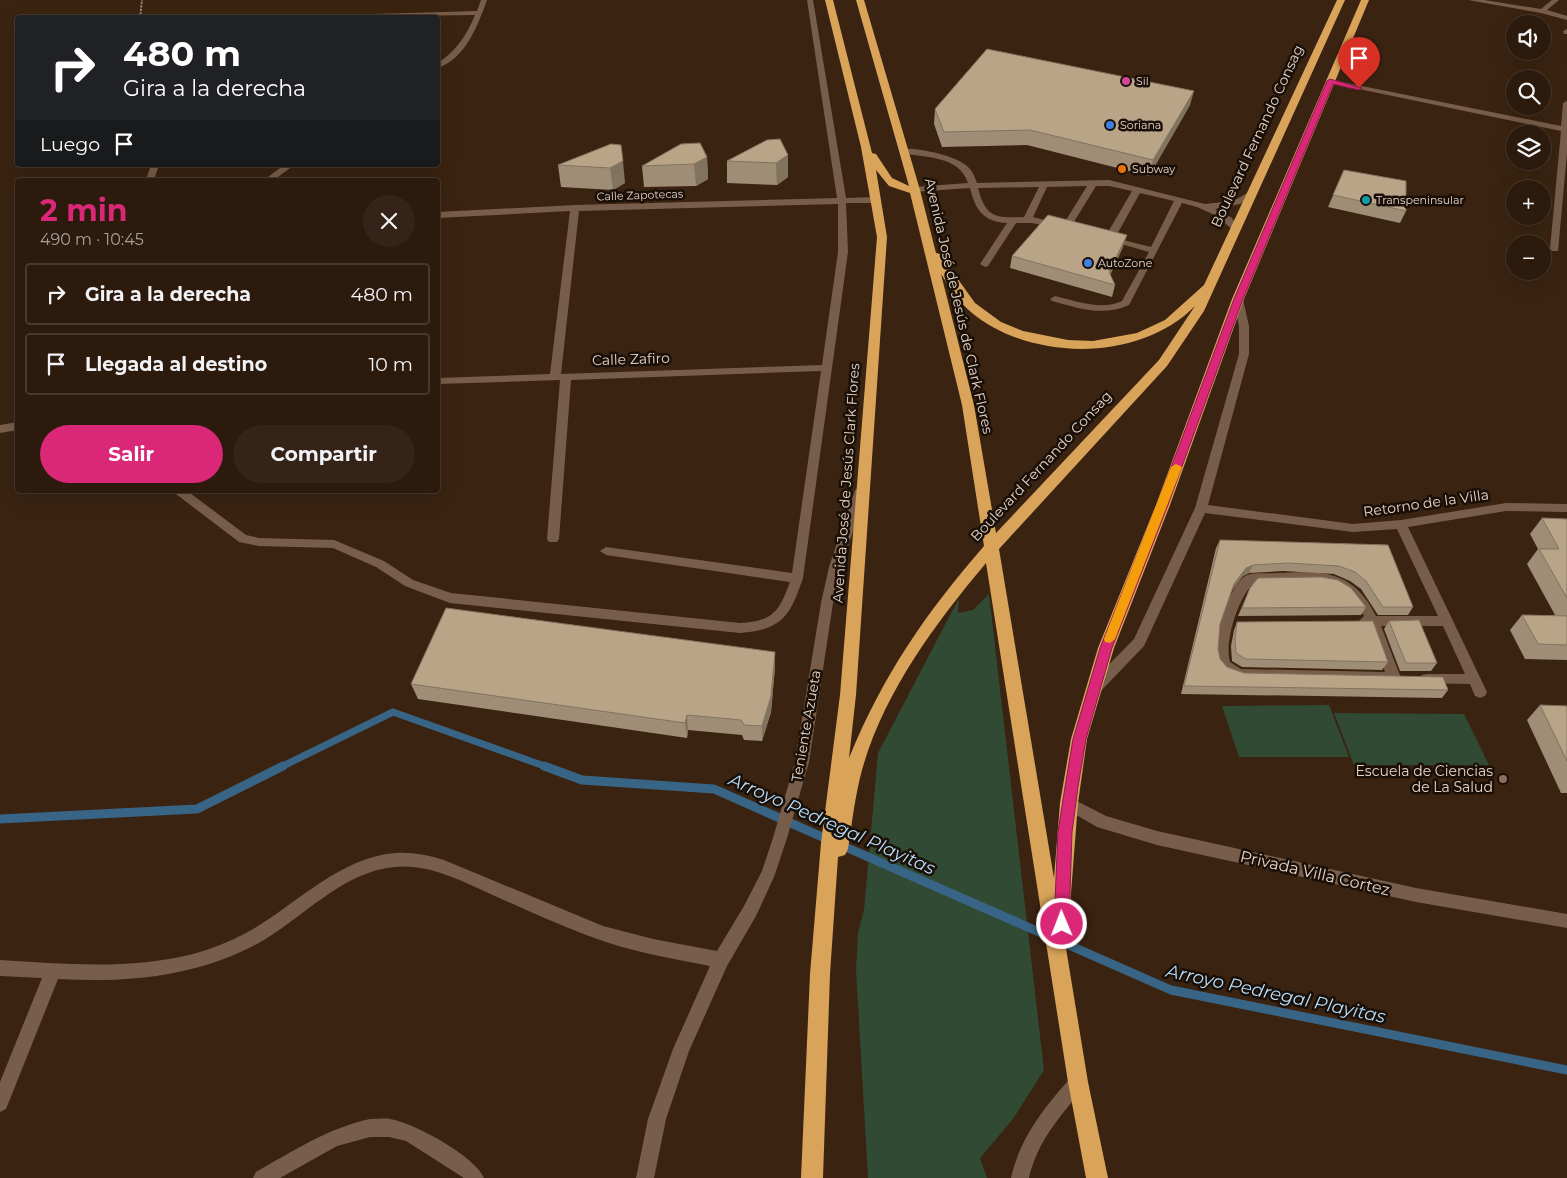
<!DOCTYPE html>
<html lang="es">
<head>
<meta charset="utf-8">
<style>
	body { margin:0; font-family:Montserrat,sans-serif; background:#342316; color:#f1f3f6; height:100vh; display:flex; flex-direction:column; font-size:19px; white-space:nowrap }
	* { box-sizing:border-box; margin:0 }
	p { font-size:16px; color:#a6a19d }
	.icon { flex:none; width:28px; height:28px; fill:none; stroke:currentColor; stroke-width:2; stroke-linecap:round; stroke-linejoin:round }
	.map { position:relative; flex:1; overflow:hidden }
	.drawer { position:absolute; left:15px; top:178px; width:425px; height:315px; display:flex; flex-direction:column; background:#2c1a0d; border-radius:5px; box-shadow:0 5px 20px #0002,0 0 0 1px #48382e }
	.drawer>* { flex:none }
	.banner { position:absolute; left:15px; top:15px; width:425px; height:152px; border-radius:5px; box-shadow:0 5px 20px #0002,0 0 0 1px #48382e; background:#202124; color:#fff; overflow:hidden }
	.buttons { position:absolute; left:1506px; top:15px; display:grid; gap:10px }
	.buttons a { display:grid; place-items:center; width:45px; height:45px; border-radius:50%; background:#2c1a0d; box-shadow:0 5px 20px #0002,0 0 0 1px #48382e; font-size:25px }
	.pin { position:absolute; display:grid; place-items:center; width:42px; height:42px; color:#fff; margin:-51px -21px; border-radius:50% 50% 50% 0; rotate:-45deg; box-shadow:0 0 5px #0007 }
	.pin .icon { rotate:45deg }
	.me { position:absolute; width:55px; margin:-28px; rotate:359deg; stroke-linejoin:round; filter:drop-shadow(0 0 4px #0008) }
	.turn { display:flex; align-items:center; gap:18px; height:105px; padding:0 25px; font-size:22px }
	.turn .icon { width:65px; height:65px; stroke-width:2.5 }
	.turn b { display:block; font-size:35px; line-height:42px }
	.then { display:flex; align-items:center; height:48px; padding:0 25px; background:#0003; gap:10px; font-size:19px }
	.round { display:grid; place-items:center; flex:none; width:52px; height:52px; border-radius:26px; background:#342316 }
	.head { display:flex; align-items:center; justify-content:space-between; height:85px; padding:0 25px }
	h1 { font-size:30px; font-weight:700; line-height:38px; color:#db2777 }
	.button { display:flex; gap:10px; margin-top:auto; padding:10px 25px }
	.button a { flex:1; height:58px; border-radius:30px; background:#db2777; color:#fff; font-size:20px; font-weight:700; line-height:58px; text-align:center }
	.button a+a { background:#342316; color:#f1f3f6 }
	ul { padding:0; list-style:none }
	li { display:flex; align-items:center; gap:15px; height:62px; margin:0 10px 8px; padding:0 15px; border:2px solid #48382e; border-radius:5px }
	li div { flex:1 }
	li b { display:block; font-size:19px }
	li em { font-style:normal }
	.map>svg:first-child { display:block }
</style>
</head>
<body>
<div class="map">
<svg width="1567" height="1178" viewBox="0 0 1567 1178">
	<rect width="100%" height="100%" fill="#3a2311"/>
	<g fill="#314a33">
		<path d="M989 594 1044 1070 1013 1119 980 1158 987 1178H868L856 970 858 933 864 910 878 753 959 598 958 613 973 610Z"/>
		<path d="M1329 705 1349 757H1239L1222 706Z"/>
		<path d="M1334 713 1464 714 1489 765H1354Z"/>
	</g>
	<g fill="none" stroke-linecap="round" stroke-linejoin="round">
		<path stroke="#386585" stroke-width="7" d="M281 767 393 712 547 767"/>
		<g stroke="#386585" stroke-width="9">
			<path d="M544 766 582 780 714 789 829 840"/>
			<path d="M0 819 197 809 283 766"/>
			<path d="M841 845 1171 990 1567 1070"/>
		</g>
		<path stroke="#938072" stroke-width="2" stroke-dasharray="2.5 1" stroke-linecap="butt" d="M140 18 142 0"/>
		<g fill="#785e4a" fill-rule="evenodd">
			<path d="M481 0H487C478 25 466 58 438 68V63C456 51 467 35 475 15L236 18 477 11Z"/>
			<path d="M807 0H813L846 198 877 197 881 200 877 203H846L848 252 803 578C790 616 782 630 740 633L450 603 405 586 376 567 333 548 259 546 239 542 176 494 170 493 168 490H186L246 535 259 538 334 540 384 561 413 580 451 593 740 623C773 621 779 612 790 582L606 555 600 551 606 547 792 573 821 371 571 380 559 539 557 542H549L547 539 560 380 438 384V378L550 374 570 211 438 218V212L575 205 837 198ZM838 204V252L822 365 561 374 579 211Z"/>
			<path d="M1468 0H1484L1541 9 1552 0H1559L1547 10 1567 16V20L1541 13Z"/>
			<path d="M1567 29V34H1564L1563 31Z"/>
			<path d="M1327 79 1561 126 1563 103 1567 101V153L1558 251H1552L1550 249 1561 131 1330 83 1326 81Z"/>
			<path d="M901 149C916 147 955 155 967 166 972 170 975 177 977 183L1109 180 1205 204 1233 201 1251 191 1255 194 1240 204 1215 209 1232 218 1239 229 1235 232 1217 216 1197 207 1182 203 1129 305C1103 317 1078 308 1052 301L1050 299 1055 296C1077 301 1101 311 1122 301L1149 252 1104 239 1132 191 1109 186H1096L1069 230 1032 223H1016L988 266 985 267 980 264 1007 223C983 222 975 209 970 188L912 192V188L915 187 968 183C959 155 925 158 901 153ZM1087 186 1063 225 1033 217 1047 187ZM1039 187 1024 217C995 218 986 218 978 188ZM1140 193 1174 201 1151 247 1115 238Z"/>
			<path d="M151 165H159L154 180H146Z"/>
			<path d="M284 165H294L274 180H264Z"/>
			<path d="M1238 296 1243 299 1249 326V354L1208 505 1353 524 1401 520 1506 503 1567 504V512L1506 511 1408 527 1487 692 1485 696 1480 698 1475 696 1470 684 1422 683 1420 679 1422 675 1427 674H1465L1443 626H1381L1401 678 1399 682 1394 683 1240 679C1232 677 1222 674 1218 666 1209 647 1228 584 1247 575 1255 572 1268 574 1277 573 1324 571 1353 570 1376 616H1438L1397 529 1353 532 1205 513 1144 646 1098 694 1093 695 1088 694 1086 690 1088 686 1134 639 1195 508 1239 354V326L1233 299ZM1306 582C1335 584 1350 589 1364 616L1359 621 1360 625 1368 626 1385 672 1241 669 1230 662C1224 642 1238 598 1253 584Z"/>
			<path d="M18 422V430L0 433V425Z"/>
			<path d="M861 486 867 490 841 567 833 603 809 762 787 838 774 877 756 916 727 966 689 1051 666 1119 654 1178H636L648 1119 673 1049 710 966C669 958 628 951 589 936 557 924 526 910 495 896 463 882 430 863 394 867 341 872 301 920 257 944 195 977 127 983 58 979L6 1109 0 1112V1082L42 978 0 976V960C64 964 130 970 193 954 211 949 229 942 246 933 294 907 337 858 395 853 412 852 428 855 444 860L603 926 653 939 717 951 744 906 762 871 773 838 795 762 821 603 829 567 855 490Z"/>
			<path d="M1069 797 1106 816 1157 831 1416 888 1567 914V928L1416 902 1157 845 1097 827 1064 808 1062 803 1064 798Z"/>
			<path d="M1078 1073 1084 1076 1087 1082 1084 1088C1060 1116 1037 1142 1029 1178H1011C1020 1137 1045 1107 1072 1076Z"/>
			<path d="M370 1119C377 1119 384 1118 390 1119 414 1123 475 1156 484 1178H464L406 1141 389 1137H370L337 1146 280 1178H253L256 1172C293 1151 328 1128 370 1119Z"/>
		</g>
		<path fill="#d9a359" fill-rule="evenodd" d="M825 0H833L872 153 876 154 892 178 909 186 856 0H864L920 190 936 253 940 254 975 303 1001 322 1023 331 1068 340 1093 341 1137 333 1165 320 1204 285 1337 0H1345L1204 311 1167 366 999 549 1054 878 1060 803 1071 739 1098 648 1156 505 1232 299 1361 0H1369L1244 299 1170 505 1114 648 1087 739 1078 803 1070 906 1071 928 1069 934 1064 936 1088 1082 1108 1178H1086L1068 1082 986 563C935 624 884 692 862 770 855 796 852 823 848 849L845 855 838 857 830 974 823 1178H801L810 974 821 843 840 695 877 237 861 147ZM876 170 889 186 910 193 962 405 984 546C925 614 883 675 849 758L856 695 887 237ZM941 274C950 288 959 302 972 313 1032 362 1140 362 1195 306L1159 360 996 533 974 405Z"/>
	</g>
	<g fill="#9f8d75">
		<path d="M1190 105 1149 176 1027 145 942 147 934 124 935 109Z"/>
		<path d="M767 140 788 177 777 185 727 183V161Z"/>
		<path d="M611 144 625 183 613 190 561 187 558 165Z"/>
		<path d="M707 157 708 179 696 186 644 187 642 166Z"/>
		<path d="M1344 170 1406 211 1400 223 1328 207Z"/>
		<path d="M1123 247 1110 275 1115 285 1112 297 1010 268 1012 256Z"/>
		<path d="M1542 518 1567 519V660L1525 659 1510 630 1522 615H1555L1527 564 1538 549 1530 534Z"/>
		<path d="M1220 540 1388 545 1413 607 1408 615H1378L1361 589 1350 581 1334 574 1284 571 1249 573 1243 576 1232 590 1220 624 1218 649 1220 659 1227 667 1244 673 1448 690 1442 698 1181 694 1216 548Z"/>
		<path d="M1250 588 1366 607 1361 615 1238 616Z"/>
		<path d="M1389 621 1437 663 1431 671H1400L1384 629Z"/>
		<path d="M1237 622 1388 662 1382 670 1242 667 1232 661 1231 646 1234 630Z"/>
		<path d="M775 667 771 712 762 741 744 740 742 735 688 730 687 738 418 699 411 684Z"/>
		<path d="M1540 705 1567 706V793H1561L1527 720Z"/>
	</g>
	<g fill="#82735f">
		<path d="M1194 91 1190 105 1149 176 1153 160Z"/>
		<path d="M788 155V177L777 185 776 163Z"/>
		<path d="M707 157 708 179 696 186 694 164Z"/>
		<path d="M623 161 625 183 613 190 610 168Z"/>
		<path d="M1127 235 1123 247 1106 284 1109 272Z"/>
		<path d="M1253 565 1249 573 1243 576 1230 593 1234 584 1246 568Z"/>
		<path d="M775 652V667L771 712 762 741V726Z"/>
		<path d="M687 715 688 730 687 738 685 723Z"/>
	</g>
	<g fill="#b9a488" stroke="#82735f">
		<path d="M987 49 1194 91 1153 160 1030 130 944 132 935 109Z"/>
		<path d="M780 139 788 155 776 163 727 161 767 140Z"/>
		<path d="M700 143 707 157 694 164 642 166 681 144Z"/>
		<path d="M611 144 621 145 623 161 610 168 558 165Z"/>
		<path d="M1344 170 1406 181V211L1333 195Z"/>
		<path d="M1048 215 1127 235 1109 272 1115 285 1012 256Z"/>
		<path d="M1542 518 1567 519V598L1539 549H1559Z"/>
		<path d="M1220 540 1388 545 1413 607H1383L1366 581 1355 572 1339 566 1288 563 1253 565 1246 568 1234 584 1220 624 1218 649 1220 659 1227 667 1244 673 1443 677 1448 690 1184 686Z"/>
		<path d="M1321 577 1338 580 1351 588 1366 607 1242 608 1250 588 1258 578Z"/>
		<path d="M446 608 775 652 771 696 762 726 744 725 741 720 687 715 685 723 411 684Z"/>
		<path d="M1522 615 1567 616V645L1538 644Z"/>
		<path d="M1419 620 1437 663H1406L1389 621Z"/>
		<path d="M1373 621 1388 662 1246 659 1236 653 1235 638 1237 622Z"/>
		<path d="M1540 705 1567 706V761Z"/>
	</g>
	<path fill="#db2777" stroke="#8e194d" d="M1330 79 1362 88 1359 90 1333 84 1243 299 1168 505 1112 648 1086 739 1078 787 1072 832 1069 924 1067 929 1062 931 1057 929 1054 924 1058 832 1065 787 1073 739 1100 648 1157 505 1234 299 1327 81Z"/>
	<path fill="#f59e0b" d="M1176 464 1182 467 1115 639 1110 643 1105 642 1104 639 1171 467Z"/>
	<circle fill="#d1479c" stroke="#190f07" stroke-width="2" cx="1126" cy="81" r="5"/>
	<g fill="#3f7fe0" stroke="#190f07" stroke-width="2">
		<circle cx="1110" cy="125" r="5"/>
		<circle cx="1088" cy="263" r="5"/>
	</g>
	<circle fill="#e8710a" stroke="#190f07" stroke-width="2" cx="1122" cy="169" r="5"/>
	<circle fill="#0f9aa8" stroke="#190f07" stroke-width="2" cx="1366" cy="200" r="5"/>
	<circle fill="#8d6e63" stroke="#190f07" stroke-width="2" cx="1503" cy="779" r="5"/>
	<g text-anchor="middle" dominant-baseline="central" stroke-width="5" stroke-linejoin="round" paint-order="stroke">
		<g font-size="11" fill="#e4d4c9" stroke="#190f07" text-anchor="start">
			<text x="1136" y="81">Sil</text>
			<text x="1120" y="125">Soriana</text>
			<text x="1132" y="169">Subway</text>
			<text x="1376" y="200">Transpeninsular</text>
			<text x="1098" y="263">AutoZone</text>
		</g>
		<g font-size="11" fill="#e4d4c9" stroke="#190f07">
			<text transform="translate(640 195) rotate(-2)">Calle Zapotecas</text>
		</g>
		<g font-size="14" fill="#e4d4c9" stroke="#190f07">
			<text transform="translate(1257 136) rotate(-65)">Boulevard Fernando Consag</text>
			<text transform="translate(959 306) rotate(77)">Avenida José de Jesús de Clark Flores</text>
			<text transform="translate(631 359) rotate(-2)">Calle Zafiro</text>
			<text transform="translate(1041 466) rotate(-47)">Boulevard Fernando Consag</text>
			<text transform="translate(846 483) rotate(-86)">Avenida José de Jesús Clark Flores</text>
			<text transform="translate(1426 503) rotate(-8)">Retorno de la Villa</text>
			<text transform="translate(806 726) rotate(-80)">Teniente Azueta</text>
		</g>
		<g font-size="14" fill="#e4d4c9" stroke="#190f07" text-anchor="end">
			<text x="1493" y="771">Escuela de Ciencias<tspan x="1493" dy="16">de La Salud</tspan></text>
		</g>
		<g font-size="16" fill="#e4d4c9" stroke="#190f07">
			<text transform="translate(1315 873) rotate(13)">Privada Villa Cortez</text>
		</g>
		<g font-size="18" font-style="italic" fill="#b5defd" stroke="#190f07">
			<text transform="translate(832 824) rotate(24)">Arroyo Pedregal Playitas</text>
			<text transform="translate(1276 994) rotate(12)">Arroyo Pedregal Playitas</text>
		</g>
	</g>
</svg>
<div class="buttons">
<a><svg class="icon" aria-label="sound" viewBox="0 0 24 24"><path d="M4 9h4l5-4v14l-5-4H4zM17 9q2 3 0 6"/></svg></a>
<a><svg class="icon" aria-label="search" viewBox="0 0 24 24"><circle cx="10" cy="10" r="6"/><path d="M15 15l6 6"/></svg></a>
<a><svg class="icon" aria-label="layers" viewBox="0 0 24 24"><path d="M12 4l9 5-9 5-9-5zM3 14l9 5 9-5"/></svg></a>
<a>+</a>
<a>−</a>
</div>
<div class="pin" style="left:1359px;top:88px;background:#d93025"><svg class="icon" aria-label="arrive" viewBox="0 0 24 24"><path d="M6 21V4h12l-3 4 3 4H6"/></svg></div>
<svg class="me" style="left:1062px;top:924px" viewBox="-20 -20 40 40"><circle r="17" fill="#db2777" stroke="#fff" stroke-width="3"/><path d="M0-11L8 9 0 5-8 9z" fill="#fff"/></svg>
<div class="banner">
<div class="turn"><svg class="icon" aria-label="right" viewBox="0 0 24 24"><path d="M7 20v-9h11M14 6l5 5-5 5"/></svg><div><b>480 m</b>Gira a la derecha</div></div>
<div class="then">Luego<svg class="icon" aria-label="arrive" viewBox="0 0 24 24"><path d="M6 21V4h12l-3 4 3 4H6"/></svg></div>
</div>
<section class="drawer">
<div class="head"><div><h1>2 min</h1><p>490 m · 10:45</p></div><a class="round"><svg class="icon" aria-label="close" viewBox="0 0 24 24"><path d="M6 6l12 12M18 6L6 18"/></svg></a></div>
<ul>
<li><svg class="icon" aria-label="right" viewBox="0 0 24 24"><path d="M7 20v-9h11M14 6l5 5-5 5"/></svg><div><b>Gira a la derecha</b></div><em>480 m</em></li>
<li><svg class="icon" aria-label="arrive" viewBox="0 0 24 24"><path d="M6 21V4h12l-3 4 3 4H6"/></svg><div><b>Llegada al destino</b></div><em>10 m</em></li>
</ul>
<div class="button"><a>Salir</a><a>Compartir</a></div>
</section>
</div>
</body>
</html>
